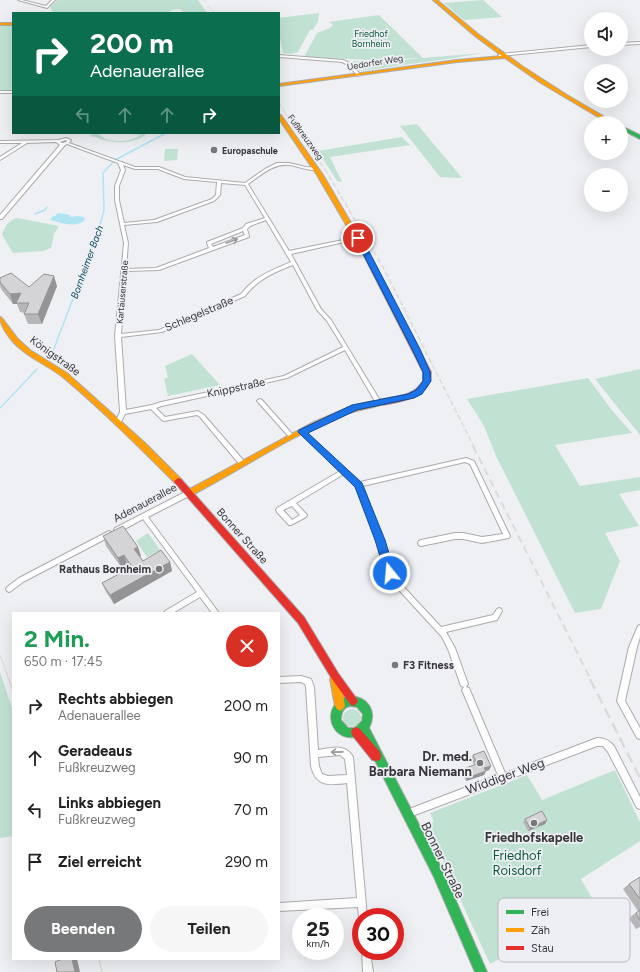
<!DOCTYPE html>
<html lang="de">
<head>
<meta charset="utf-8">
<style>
	body { margin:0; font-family:Figtree,sans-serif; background:#f6f6f6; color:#222; height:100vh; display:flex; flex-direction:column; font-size:15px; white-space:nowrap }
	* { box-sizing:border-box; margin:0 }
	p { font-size:13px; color:#767676 }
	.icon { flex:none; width:22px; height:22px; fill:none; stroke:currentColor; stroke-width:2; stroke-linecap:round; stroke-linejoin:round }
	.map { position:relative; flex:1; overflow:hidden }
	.drawer { position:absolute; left:12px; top:612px; width:268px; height:348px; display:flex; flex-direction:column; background:#fff; border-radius:0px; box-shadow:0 4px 16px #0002 }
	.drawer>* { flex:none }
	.banner { position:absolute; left:12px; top:12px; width:268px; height:122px; border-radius:0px; box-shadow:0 4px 16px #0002; background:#0b6e4f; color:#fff; overflow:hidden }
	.fabs { position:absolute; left:584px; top:12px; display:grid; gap:8px }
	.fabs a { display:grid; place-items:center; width:44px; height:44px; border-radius:50%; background:#fff; box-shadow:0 4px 16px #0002; font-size:20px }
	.speed { position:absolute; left:292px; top:908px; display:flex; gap:8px; font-size:20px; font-weight:700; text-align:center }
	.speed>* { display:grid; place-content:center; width:52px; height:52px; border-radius:50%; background:#fff; box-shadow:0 4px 16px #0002; line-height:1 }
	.speed small { font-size:10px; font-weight:400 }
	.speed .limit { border:6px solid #d22; background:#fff; color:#111 }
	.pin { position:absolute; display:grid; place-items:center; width:34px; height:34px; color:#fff; margin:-17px; border:2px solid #fff; border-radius:50%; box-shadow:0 1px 4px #0007 }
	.me { position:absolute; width:44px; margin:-22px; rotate:343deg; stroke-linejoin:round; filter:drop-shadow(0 0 3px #0008) }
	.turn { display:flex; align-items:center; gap:14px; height:84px; padding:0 12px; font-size:18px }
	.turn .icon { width:52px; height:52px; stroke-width:2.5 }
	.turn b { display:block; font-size:28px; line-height:34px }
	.lanes { display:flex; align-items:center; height:38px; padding:0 12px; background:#0003; justify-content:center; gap:20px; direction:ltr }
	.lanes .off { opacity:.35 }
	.round { display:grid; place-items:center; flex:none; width:42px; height:42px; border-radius:21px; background:#f6f6f6 }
	.overview { display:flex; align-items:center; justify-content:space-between; height:68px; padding:0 12px }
	h1 { font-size:24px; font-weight:700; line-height:30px; color:#1e9e55 }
	.button { display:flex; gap:8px; margin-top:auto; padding:8px 12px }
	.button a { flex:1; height:46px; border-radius:24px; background:#77787a; color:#fff; font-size:16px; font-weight:700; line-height:46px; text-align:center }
	.button a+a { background:#f6f6f6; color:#222 }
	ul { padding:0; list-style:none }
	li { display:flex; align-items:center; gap:12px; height:52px; padding:0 12px }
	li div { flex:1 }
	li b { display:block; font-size:15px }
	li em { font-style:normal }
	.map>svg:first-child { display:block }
</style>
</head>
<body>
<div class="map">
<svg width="640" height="972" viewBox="0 0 640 972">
	<rect width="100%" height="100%" fill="#eff0f4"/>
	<g fill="#c1e2d3">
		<path d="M57 0H198L207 13H184L180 9 171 10 169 13H53L50 7Z"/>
		<path d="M483 0 502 17 464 20 444 3Z"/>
		<path d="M319 13 318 21 313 30H310L298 52 291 54 283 53 279 34V18Z"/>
		<path d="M379 15 423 58 483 53 454 58 360 71 352 61 378 63 420 58 369 60 304 57 317 33 330 28 333 25 329 22Z"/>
		<path d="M13 24V91H0V25Z"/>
		<path d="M417 124 462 178 440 177 400 126Z"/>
		<path d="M92 133C100 133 100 136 106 139 117 143 132 141 141 135L116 133H148C138 142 121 144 108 141 101 140 97 137 90 136Z"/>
		<path d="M402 137 410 145 330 157 342 182 337 181 318 151Z"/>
		<path d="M165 149H178L177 160 164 161Z"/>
		<path d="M17 218 59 226 54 234 51 248 43 251 13 253 2 235C4 227 9 220 17 218Z"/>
		<path d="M192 354 220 385 168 396 164 379 168 377 165 366Z"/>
		<path d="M640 369V435L595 379Z"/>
		<path d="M588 378 611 409 632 433 555 445 580 486 640 477V490L619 494 639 526 605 533 620 561 601 609 575 613 496 456 484 426 467 399Z"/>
		<path d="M148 533 160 550 147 557 136 541Z"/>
		<path d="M0 672 13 711V836L0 838Z"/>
		<circle cx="352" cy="718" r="9"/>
		<path d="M615 770 640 822V841L581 879 611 931 560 958 548 933 490 964 426 825 434 822 430 813 527 775 542 800Z"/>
	</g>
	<path fill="#afe4f2" d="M58 213 71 215 69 217 79 216 84 217 85 220C76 229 59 222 50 220L53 216H55Z"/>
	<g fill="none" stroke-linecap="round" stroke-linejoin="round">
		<path stroke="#afe4f2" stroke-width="1" d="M196 1 189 4 196 13"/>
		<g stroke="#afe4f2" stroke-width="1.5">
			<path d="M35 214 45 210 47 207"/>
			<path d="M53 351 98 233 104 210 103 173 115 160 166 133"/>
			<path d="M0 408 37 369"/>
		</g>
		<defs>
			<g id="street">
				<path d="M18 0H22L46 6 52 0H55L47 8Z"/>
				<path d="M640 42V44L621 45V43Z"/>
				<path d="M591 45V47L500 56 498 55 500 54Z"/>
				<path d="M279 55 343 60 350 63 361 75 358 76 348 65 342 62 279 57Z"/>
				<rect x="0" y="91" width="13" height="2"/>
				<path d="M66 138 71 140 69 143 135 167H159L185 177 245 183 265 169 277 163H289L306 167 318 168V170C309 171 300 167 290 165 273 163 261 175 248 184L289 251 358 237 360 238 358 239 291 254 321 309 331 320 381 402 380 403H376L345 350 287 378 162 406 156 408 165 417 198 411 204 415 244 461 245 463 244 465H240L200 417 197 415 164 421 162 420 151 409 125 414 120 424H116L115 423 120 412 115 336 124 243 115 200V186L121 170 118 163 67 144 65 145 2 219H0V215L60 145 56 142 27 143 0 160V157L22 143H0V141L58 140ZM66 140 67 141 66 142 62 143 60 142ZM123 165 135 169H158L184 179 217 182 216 195 212 199 154 220 124 223 119 200V186L125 170ZM221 183 245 185 265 218 246 224 243 228 207 242V243L209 248 156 268 126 269 128 243 124 225 157 222 214 201 220 195ZM266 220 291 262C272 270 254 277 241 294L159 330 121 334 126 271 159 270 249 237V236L247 229 250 226ZM243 231 245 235 213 247 211 244ZM293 265 317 310 327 321 343 347 284 376 161 402 152 405 126 410 121 337 162 332 245 296C257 280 274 272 293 265Z"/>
				<path d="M260 399 262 400 294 436 295 437 294 438H290L258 402 257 401 258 400Z"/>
				<path d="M302 430 304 431 360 482 466 458 474 461 510 536 509 538 482 543 463 539H455L421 546 419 545 418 543 419 541 421 540 455 533H463L482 537 503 534 470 464 465 462 363 486 383 540 393 572 401 584 441 627 493 615 497 609 499 608 501 609 502 611 497 620 446 632 455 648 468 684 466 687 469 688 505 773 597 738C604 738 609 740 614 746L640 797V809L637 808 608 752 603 746H597L407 818 404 817 403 814 404 811 498 775 462 690 464 687 461 686 448 649 442 637 397 588 388 575 377 540 356 486 344 474 296 503 307 515 306 517 291 525H289L277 512 276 510 277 508 340 471 300 433 299 432 300 431ZM292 506 300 515 292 520 283 510Z"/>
				<path d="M187 491H191L192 493 191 495 148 517 219 613H212L200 597 173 613H164L165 611 197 592 143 519 119 532H115L114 530 115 528Z"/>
				<path d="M109 531 111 532 112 534 111 536 23 582 11 591 9 592 7 591 6 589 7 587 19 578Z"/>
				<path d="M640 625V637L637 647 625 701 640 728V739L637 738 617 701 629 647 638 626Z"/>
				<path d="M301 676 311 679 314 687 318 750C330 748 346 743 353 757L367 917H361V921L359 917 358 907 279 911V903L357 898 347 783C329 785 316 787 311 766L306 687 305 684 301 682 279 683V677ZM340 755 345 759 347 775 328 776 322 774 319 766 318 757Z"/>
				<path d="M362 951H370L373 972H363Z"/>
			</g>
			<g id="fast">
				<path d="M621 126 640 135V139L621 129Z"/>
				<path d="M350 696C369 697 377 712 369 728L442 869 487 972H475L434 877 362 735C331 748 317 703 350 696ZM350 706 357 707 363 714 362 721 355 728H348L341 720C341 713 343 707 350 706Z"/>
			</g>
			<g id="slow">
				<path d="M433 0H437L478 34 522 66 567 95 615 123H609L588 111 541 83 505 58 457 62 279 86V84L457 60 502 56 475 36Z"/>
				<rect x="0" y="23" width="13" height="2"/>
				<path d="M279 115H281L323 175 368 252 367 253H363L362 252 317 175 279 119Z"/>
				<path d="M0 317 2 318 18 339 30 350 67 373 145 443 181 479 182 481 181 483H175C139 447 103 411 64 378 48 365 28 358 14 343 8 336 0 326 0 317Z"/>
				<path d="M382 399 386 402 385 404C371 408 357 410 343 415 290 436 242 469 192 495H186L185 493 186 491 314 422 352 406Z"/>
				<path d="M335 675 338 676 340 679 345 706 343 709 340 711 337 709 335 706 330 679 332 676Z"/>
			</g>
			<g id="jam">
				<path d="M365 250 368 252 431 372C432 397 401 402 382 405L378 402 379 400C395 396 414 397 423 381V372L362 252Z"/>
				<path d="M178 478 181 479 304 617 338 673 356 698 358 701 356 704 353 706 350 704 332 679 298 623 175 483 174 481Z"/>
				<path d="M356 727 360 729 380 752 381 756 380 760 376 761 372 760 352 735 351 732 352 729Z"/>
			</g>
		</defs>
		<use href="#street" stroke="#ababae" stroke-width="2"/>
		<use href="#fast" stroke="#ababae" stroke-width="2"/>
		<use href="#slow" stroke="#ababae" stroke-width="2"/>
		<use href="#jam" stroke="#ababae" stroke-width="2"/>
		<use href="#street" fill="#fdfdfd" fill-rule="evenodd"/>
		<use href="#fast" fill="#30b455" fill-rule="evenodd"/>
		<use href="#slow" fill="#ff9f0a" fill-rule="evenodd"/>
		<use href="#jam" fill="#e5322d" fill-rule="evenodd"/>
		<path stroke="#dbdbdb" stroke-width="1" d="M0 655 9 680"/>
		<g stroke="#dbdbdb" stroke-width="1.5">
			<path d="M9 679 13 691"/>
			<path d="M99 959 102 972"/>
		</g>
		<g stroke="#dbdbdb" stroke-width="1" stroke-dasharray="4.5 2" stroke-linecap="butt">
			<path d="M204 0 214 13"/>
			<path d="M279 103 288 117"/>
		</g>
		<path stroke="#dbdbdb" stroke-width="1.5" stroke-dasharray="5.5 2.5" stroke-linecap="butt" d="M288 116 326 171 384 269 474 447"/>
		<path stroke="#dbdbdb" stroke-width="2" stroke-dasharray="8 4.5" stroke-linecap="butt" d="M473 446 591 680"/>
		<path stroke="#dbdbdb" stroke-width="2.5" stroke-dasharray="11 5.5" stroke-linecap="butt" d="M590 679 640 778"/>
	</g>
	<g fill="#b6b6b9">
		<path d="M0 278 29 287 57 286 42 324H28L24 314 25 313 20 312 17 304H13L1 289 0 286Z"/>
		<path d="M103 536 141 556 140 557 143 561 170 562 172 571 114 604 106 592 102 583 130 568 127 564 121 567 106 546Z"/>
		<path d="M473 755 491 766 489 770 486 771 484 775 466 781 462 773 463 769 474 765 471 759Z"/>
		<path d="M525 819 547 820 545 824 528 831 523 822Z"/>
		<path d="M640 877V927L636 929 629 918 638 911 623 889 629 884Z"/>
	</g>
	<g fill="#949496">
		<path d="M54 276 57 286 42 324 38 314Z"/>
		<path d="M21 293 16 303 17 304H13L10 294Z"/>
		<path d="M138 547 141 556 137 558 134 549Z"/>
		<path d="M124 555 127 564 121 567 118 558Z"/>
		<path d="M170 562 172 571 114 604 110 595Z"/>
		<path d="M491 766 489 770 483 772 484 768Z"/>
		<path d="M486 771 484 775 466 781 467 778Z"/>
		<path d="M547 820 545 824 528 831 530 828Z"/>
		<path d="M72 959H77L80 972H75Z"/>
	</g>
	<g fill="#d4d4d7" stroke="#949496">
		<path d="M11 273 29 287 44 274 54 276 38 314H24L29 303H16L21 293 10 294 0 282V278Z"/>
		<path d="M123 526 138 547 134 549 143 561 161 550 170 562 110 595 102 583 132 567 124 555 118 558 103 536Z"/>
		<path d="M484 751 491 766 484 768 486 771 467 778 463 769 477 764 473 755Z"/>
		<path d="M542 811 547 820 530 828 525 819Z"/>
		<path d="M640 877V899L629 884Z"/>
		<path d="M640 910V920L636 913Z"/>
		<path d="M62 959H72L75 972H57L55 962Z"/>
	</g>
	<defs><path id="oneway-shaft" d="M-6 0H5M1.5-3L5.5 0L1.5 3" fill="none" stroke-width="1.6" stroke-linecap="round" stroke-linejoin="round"/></defs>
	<g stroke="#9a9a9b">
		<use href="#oneway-shaft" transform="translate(232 241) rotate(-20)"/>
		<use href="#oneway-shaft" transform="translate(337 752) rotate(179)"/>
	</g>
	<path fill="#1a73e8" stroke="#114b97" d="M356 237 362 238 420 349 430 372 431 381 422 394 414 398 357 410 308 433 362 483 385 540 395 573 394 576 390 577 387 576 385 573 375 540 355 487 298 432 299 430 352 405 408 394 416 390 423 381V372L412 349 355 238Z"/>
	<g fill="#77787a" stroke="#eeeff5" stroke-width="1.5">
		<circle cx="214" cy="150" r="4"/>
		<circle cx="159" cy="569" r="4"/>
		<circle cx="395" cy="665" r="4"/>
		<circle cx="480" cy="763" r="4"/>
		<circle cx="534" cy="823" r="4"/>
	</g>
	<g text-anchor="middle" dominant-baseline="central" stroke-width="3.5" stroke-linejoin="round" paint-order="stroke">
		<g font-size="9" fill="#0a593b" stroke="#eeeff5">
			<text x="371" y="33">Friedhof<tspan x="371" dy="10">Bornheim</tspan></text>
		</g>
		<g font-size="9" fill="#373739" stroke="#eeeff5">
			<text transform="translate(375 62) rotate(-9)">Uedorfer Weg</text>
			<text transform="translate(306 137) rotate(54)">Fußkreuzweg</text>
			<text transform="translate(122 292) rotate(-85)">Kartäuserstraße</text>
		</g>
		<g font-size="9" font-weight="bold" fill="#373739" stroke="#eeeff5" text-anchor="start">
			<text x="222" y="150">Europaschule</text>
		</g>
		<g font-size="10" font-style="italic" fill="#044a57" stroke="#eeeff5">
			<text transform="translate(87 262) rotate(-70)">Bornheimer Bach</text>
		</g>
		<g font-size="11" fill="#373739" stroke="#eeeff5">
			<text transform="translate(199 314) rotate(-23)">Schlegelstraße</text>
			<text transform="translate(55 356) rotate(36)">Königstraße</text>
			<text transform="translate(236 388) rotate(-12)">Knippstraße</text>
			<text transform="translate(145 503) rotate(-28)">Adenauerallee</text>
			<text transform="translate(242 536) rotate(48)">Bonner Straße</text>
		</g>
		<g font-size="11" font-weight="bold" fill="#373739" stroke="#eeeff5" text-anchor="end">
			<text x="151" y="569">Rathaus Bornheim</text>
			<text x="403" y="665" text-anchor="start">F3 Fitness</text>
		</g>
		<g font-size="13" font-weight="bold" fill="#373739" stroke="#eeeff5" text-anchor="end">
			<text x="472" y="756">Dr. med.<tspan x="472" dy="15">Barbara Niemann</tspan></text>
			<text x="534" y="837" text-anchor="middle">Friedhofskapelle</text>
		</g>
		<g font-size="13" fill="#373739" stroke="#eeeff5">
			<text transform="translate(505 776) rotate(-20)">Widdiger Weg</text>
			<text transform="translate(443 860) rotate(64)">Bonner Straße</text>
		</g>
		<g font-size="13" fill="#0a593b" stroke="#eeeff5">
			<text x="517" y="855">Friedhof<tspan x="517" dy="15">Roisdorf</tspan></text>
		</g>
	</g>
	<rect x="498" y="898" width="132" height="64" rx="6" fill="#eeeff5" stroke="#b7b8bd" stroke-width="1"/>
	<rect x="506" y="910" width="18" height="4" fill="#30b455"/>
	<rect x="506" y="928" width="18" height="4" fill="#ff9f0a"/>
	<rect x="506" y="946" width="18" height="4" fill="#e5322d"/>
	<g font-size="11" fill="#373739">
		<text x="531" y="916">Frei</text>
		<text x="531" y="934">Zäh</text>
		<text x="531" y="952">Stau</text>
	</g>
</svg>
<div class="fabs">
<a><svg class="icon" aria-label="sound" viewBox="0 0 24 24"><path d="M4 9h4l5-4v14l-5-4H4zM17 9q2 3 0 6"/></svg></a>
<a><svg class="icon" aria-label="layers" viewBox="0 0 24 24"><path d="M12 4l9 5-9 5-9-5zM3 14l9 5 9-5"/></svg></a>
<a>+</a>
<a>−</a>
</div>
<div class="speed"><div>25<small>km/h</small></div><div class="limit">30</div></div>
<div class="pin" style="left:358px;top:238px;background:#d93025"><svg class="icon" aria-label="arrive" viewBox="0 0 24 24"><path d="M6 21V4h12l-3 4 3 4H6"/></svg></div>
<svg class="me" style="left:390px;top:573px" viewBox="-20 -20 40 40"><circle r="17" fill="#1a73e8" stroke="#fff" stroke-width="3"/><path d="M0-11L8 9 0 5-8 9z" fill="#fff"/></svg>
<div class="banner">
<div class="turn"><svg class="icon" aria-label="right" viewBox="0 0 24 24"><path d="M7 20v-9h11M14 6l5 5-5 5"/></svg><div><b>200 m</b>Adenauerallee</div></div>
<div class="lanes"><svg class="icon off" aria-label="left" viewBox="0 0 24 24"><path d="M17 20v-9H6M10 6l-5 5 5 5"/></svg><svg class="icon off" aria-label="ahead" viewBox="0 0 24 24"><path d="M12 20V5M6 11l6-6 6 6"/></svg><svg class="icon off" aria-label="ahead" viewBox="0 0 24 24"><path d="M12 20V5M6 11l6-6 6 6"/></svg><svg class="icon" aria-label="right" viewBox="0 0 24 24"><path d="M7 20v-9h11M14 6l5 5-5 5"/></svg></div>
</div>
<section class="drawer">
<div class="overview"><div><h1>2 Min.</h1><p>650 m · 17:45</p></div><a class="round" style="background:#d93025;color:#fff"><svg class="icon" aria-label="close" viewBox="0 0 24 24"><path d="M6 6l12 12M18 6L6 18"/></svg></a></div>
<ul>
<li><svg class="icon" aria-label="right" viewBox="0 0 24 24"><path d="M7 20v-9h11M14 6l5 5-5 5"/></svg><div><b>Rechts abbiegen</b><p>Adenauerallee</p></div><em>200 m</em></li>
<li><svg class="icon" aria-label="ahead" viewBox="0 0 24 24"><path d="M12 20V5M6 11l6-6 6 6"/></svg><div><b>Geradeaus</b><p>Fußkreuzweg</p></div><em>90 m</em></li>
<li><svg class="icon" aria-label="left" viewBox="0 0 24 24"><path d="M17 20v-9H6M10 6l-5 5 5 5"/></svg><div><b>Links abbiegen</b><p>Fußkreuzweg</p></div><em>70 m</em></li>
<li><svg class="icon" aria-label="arrive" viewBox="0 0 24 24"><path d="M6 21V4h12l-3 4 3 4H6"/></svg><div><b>Ziel erreicht</b></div><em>290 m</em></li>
</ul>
<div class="button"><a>Beenden</a><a>Teilen</a></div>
</section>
</div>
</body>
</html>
